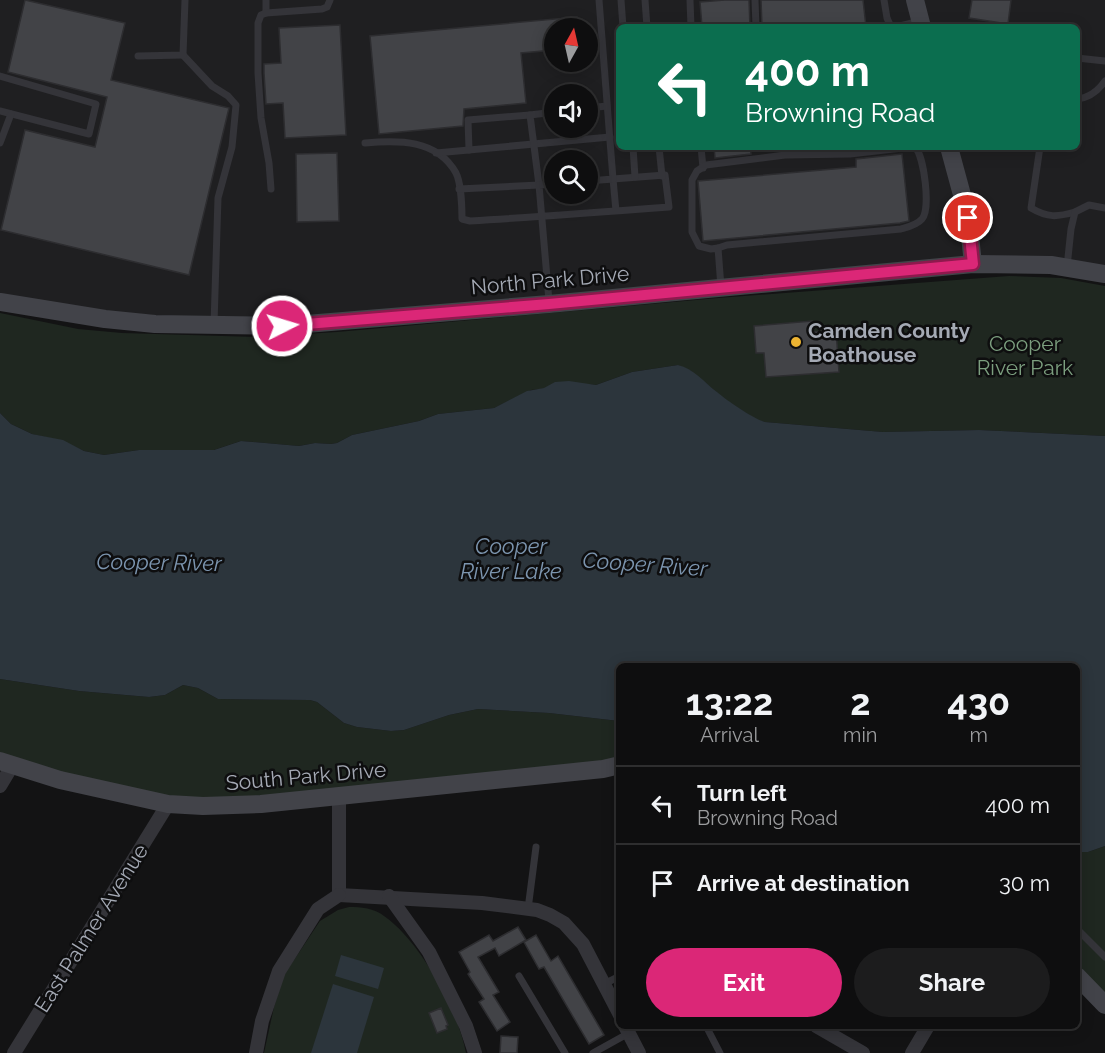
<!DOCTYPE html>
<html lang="en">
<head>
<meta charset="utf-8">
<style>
	body { margin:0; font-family:Raleway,sans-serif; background:#1c1c1d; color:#f1f3f6; height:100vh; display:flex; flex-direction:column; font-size:22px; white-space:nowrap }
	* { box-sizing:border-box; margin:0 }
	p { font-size:20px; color:#9b9c9e }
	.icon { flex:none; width:33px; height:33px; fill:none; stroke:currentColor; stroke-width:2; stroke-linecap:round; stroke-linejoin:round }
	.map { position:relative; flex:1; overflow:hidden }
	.details { position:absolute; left:616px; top:663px; width:464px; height:366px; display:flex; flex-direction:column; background:#0e0e0f; border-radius:9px; box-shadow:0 3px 15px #0003,0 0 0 2px #2e2e2f }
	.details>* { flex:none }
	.top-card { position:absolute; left:616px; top:24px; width:464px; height:126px; border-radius:9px; box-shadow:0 3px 15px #0003,0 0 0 2px #2e2e2f; background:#0b6e4f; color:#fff; overflow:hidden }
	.needle { width:39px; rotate:8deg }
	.buttons { position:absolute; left:544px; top:18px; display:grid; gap:12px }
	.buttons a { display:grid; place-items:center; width:54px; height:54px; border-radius:50%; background:#0e0e0f; box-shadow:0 3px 15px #0003,0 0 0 2px #2e2e2f; font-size:30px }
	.pin { position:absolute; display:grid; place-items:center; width:51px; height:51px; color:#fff; margin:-26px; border:3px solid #fff; border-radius:50%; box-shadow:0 2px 6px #0007 }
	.me { position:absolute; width:66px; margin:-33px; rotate:85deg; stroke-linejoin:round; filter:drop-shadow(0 0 4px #0008) }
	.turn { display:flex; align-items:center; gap:21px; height:126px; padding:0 30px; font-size:27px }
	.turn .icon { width:78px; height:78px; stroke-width:2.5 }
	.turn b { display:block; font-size:42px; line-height:51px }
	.eta { display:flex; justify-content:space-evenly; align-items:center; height:102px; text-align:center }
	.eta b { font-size:36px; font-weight:700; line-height:42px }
	.action { display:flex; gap:12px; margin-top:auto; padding:12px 30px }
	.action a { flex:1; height:69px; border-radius:36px; background:#db2777; color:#fff; font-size:24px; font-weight:700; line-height:69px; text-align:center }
	.action a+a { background:#1c1c1d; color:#f1f3f6 }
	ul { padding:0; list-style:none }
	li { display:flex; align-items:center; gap:18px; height:78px; padding:0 30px; border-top:2px solid #2e2e2f }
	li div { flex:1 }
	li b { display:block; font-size:22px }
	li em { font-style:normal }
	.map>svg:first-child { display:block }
</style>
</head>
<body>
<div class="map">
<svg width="1105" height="1053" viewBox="0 0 1105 1053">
	<rect width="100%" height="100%" fill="#131314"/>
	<path fill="#1f1f21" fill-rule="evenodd" d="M0 0H1105V274L1051 265 282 326 0 302ZM620 27H1077V147H620ZM555 28H588V62H555ZM555 94H588V128H555ZM555 160H588V194H555Z"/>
	<g fill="#1f2720">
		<path d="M1009 276 1061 278 1105 286V436L979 430 883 432 765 422 757 420 726 400 691 371 678 365 632 372 596 385 585 384 531 390 494 408 438 414 419 421 352 435 337 443 331 444 315 443 299 446 241 441 214 450H139L104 455 84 451 63 441 32 434 11 424 0 413V313L78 329 122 333 257 337 337 332 718 298Z"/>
		<path d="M0 679 79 691 149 697 165 695 183 685 198 688 218 699 310 700 317 702 344 723 357 727 391 731 404 730 449 715 478 709 549 713 619 721V765L203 806 0 761Z"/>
		<path d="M1105 846V1005L1077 976V852H1088Z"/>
		<path d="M349 907C361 907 374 908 384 916 420 941 458 1010 466 1053H264L274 1007 284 975 320 921 338 910Z"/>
	</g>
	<g fill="#2c353c">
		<path d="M678 365C693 368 705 383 717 392 726 400 754 419 765 422L883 432 979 430 1105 436V846L1088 852H1077V666H620L619 721 549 713 478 709 449 715 404 730 391 731 357 727 344 723 317 702 310 700 218 699 198 688 183 685 165 695 149 697 79 691 0 679V413L11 424 32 434 63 440 84 451 104 455 139 450H214L241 441 299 446 315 443 331 444 337 443 352 435 419 421 438 414 494 408 527 391 544 388 555 382 569 381 596 385 632 372Z"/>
		<path d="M341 955 384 968 378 989 335 976Z"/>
		<path d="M333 984 374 997 357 1053H311Z"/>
	</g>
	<g fill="#424347" stroke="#2d2d30" stroke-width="1.5">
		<path d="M25 0 125 23 111 80 229 108 189 275 1 230 25 130 95 147 107 97 8 72Z"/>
		<path d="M725 0H749L750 27H702L700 2Z"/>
		<path d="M761 0H863L866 27H762Z"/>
		<path d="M972 0H1011L1008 24 969 18Z"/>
		<path d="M577 17 578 28H555V50L521 53 526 103 464 109 463 126 379 134 370 36Z"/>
		<path d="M340 25 346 135 285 138 283 103 266 104 264 73V64L281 63 279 28Z"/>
		<path d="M714 147H750L751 154 715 158Z"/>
		<path d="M337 153 339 221 297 222 296 154Z"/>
		<path d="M902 154 909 221 900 223 703 241 698 181 856 167V159Z"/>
		<path d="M812 321 813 332 836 330 839 372 766 377 764 353H756L754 326Z"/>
		<path d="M518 927 526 940 499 956 495 948 478 957 499 992 493 995 510 1022 497 1031 479 1002 484 999 468 974 470 972 459 952 489 935 493 941Z"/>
		<path d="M536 935 551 961 558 956 604 1035 589 1044 544 967 539 969 524 942Z"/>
		<path d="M441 1008 448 1025 446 1026 447 1029 437 1033 429 1013Z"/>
		<path d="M501 1036 518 1037 517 1053H500Z"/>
	</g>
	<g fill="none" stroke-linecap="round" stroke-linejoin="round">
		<g stroke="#343439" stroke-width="7">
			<path d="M266 0V13"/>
			<path d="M621 0 623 27"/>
			<path d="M645 0 647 27"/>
			<path d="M690 0 691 27"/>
			<path d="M755 0 756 27"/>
			<path d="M884 0 887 18 891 27"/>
			<path d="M896 27 920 21"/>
			<path d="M183 55 212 86 228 96 236 105 232 147 218 198 214 324"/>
			<path d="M138 56 183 55 185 0"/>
			<path d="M1077 58 1105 61"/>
			<path d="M0 76 96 104 89 134 0 111"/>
			<path d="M1077 99C1089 98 1098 91 1105 81"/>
			<path d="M588 108 607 106"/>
			<path d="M0 143 11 114"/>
			<path d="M365 143C398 140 437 139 456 173 461 183 462 208 462 219L470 221C536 217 603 212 669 207L665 175 613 179 616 211"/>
			<path d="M633 147 635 177"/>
			<path d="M659 147 662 176"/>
			<path d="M701 147 703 168"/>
			<path d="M1040 147 1031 208C1048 218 1057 217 1075 212"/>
			<path d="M469 150 468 120 530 115"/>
			<path d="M436 153 610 137"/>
			<path d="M588 181 613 179 599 0"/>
			<path d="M271 189 269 163 261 118 258 73V23L261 15 266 13 322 9 327 7 330 0"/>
			<path d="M459 189 539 185 530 115 555 112"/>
			<path d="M718 248 727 245 901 229C908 227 917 225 922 219 931 209 924 156 915 147"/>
			<path d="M1067 267 1071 229 1075 212 1089 205 1105 208"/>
			<path d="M721 287 718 248 711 249 699 246 692 232V180L697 171 706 165 785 155 850 154 911 147"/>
			<path d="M549 301 539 185 555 184"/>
			<path d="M528 909 536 847"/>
			<path d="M1077 929 1105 957"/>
			<path d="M519 976 565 1053"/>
			<path d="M604 984 620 976"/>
			<path d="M706 1026 720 1053"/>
			<path d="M593 1053 629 1033"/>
		</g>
		<g stroke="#343439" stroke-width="14">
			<path d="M0 786 12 766"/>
			<path d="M339 796V895"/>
			<path d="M339 895 482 903 537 910 550 915 564 923 583 944 620 1015"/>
			<path d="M389 896 429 952 466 1026 475 1053"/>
			<path d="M625 1026 639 1053"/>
			<path d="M816 1026 863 1053"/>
			<path d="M14 1053 168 804"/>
			<path d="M256 1053 262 1021 279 971 318 909 339 895"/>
			<path d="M912 1053 928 1026"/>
		</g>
		<g stroke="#424349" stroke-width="18">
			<path d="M915 0 922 27"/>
			<path d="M949 147 968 217 973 264"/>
			<path d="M0 302 105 319 155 324 282 326 549 304 973 264 1051 265 1105 274"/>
			<path d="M0 761 60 780 168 804 203 806 261 804 603 769 620 765"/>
			<path d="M1077 976 1105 1005"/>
		</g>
	</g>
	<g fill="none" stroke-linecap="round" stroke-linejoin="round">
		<defs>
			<path id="route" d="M282 326 549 304 973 264 968 218"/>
		</defs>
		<use href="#route" stroke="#8e194d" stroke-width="15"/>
		<use href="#route" stroke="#db2777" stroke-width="10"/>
	</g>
	<circle fill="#edb432" stroke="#0e0e0f" stroke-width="2" cx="796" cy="342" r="6"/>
	<g text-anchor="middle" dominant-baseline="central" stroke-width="5" stroke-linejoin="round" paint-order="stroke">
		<g font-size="21" fill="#a4a9b4" stroke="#0e0e0f">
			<text transform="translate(550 280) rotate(-5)">North Park Drive</text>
			<text transform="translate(306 776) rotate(-5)">South Park Drive</text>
			<text transform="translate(91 928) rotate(-58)">East Palmer Avenue</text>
		</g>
		<g font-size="21" font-weight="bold" fill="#a4a9b4" stroke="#0e0e0f" text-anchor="start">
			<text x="808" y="330">Camden County<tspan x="808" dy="24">Boathouse</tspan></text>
		</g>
		<g font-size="21" fill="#7c9f7f" stroke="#0e0e0f">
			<text x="1025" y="343">Cooper<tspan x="1025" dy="24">River Park</tspan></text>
		</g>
		<g font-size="22" font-style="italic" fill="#7c95af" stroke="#0e0e0f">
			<text x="511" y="546">Cooper<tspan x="511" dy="25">River Lake</tspan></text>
			<text transform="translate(159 562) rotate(1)">Cooper River</text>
			<text transform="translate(645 564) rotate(4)">Cooper River</text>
		</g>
	</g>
</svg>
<div class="buttons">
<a><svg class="needle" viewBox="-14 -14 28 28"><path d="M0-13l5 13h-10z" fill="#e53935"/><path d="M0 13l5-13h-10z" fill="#9b9c9e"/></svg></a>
<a><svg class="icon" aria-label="sound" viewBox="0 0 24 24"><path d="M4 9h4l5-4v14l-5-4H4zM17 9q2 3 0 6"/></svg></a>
<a><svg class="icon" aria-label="search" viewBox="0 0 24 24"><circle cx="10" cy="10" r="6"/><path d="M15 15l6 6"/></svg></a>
</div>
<div class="pin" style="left:968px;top:218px;background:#d93025"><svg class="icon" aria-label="arrive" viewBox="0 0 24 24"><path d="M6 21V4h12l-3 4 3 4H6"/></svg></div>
<svg class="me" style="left:282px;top:326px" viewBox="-20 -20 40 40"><circle r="17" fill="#db2777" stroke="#fff" stroke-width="3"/><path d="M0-11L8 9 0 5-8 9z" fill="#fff"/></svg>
<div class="top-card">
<div class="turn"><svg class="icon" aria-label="left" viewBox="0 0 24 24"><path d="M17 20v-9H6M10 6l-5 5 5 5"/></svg><div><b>400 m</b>Browning Road</div></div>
</div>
<section class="details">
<div class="eta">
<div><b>13:22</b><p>Arrival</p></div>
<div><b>2</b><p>min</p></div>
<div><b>430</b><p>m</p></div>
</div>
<ul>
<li><svg class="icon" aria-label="left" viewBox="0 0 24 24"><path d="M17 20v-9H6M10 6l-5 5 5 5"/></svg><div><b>Turn left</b><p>Browning Road</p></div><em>400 m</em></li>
<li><svg class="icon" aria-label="arrive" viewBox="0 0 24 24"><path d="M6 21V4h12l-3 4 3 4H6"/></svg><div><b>Arrive at destination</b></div><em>30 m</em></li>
</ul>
<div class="action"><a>Exit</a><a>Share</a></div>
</section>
</div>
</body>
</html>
